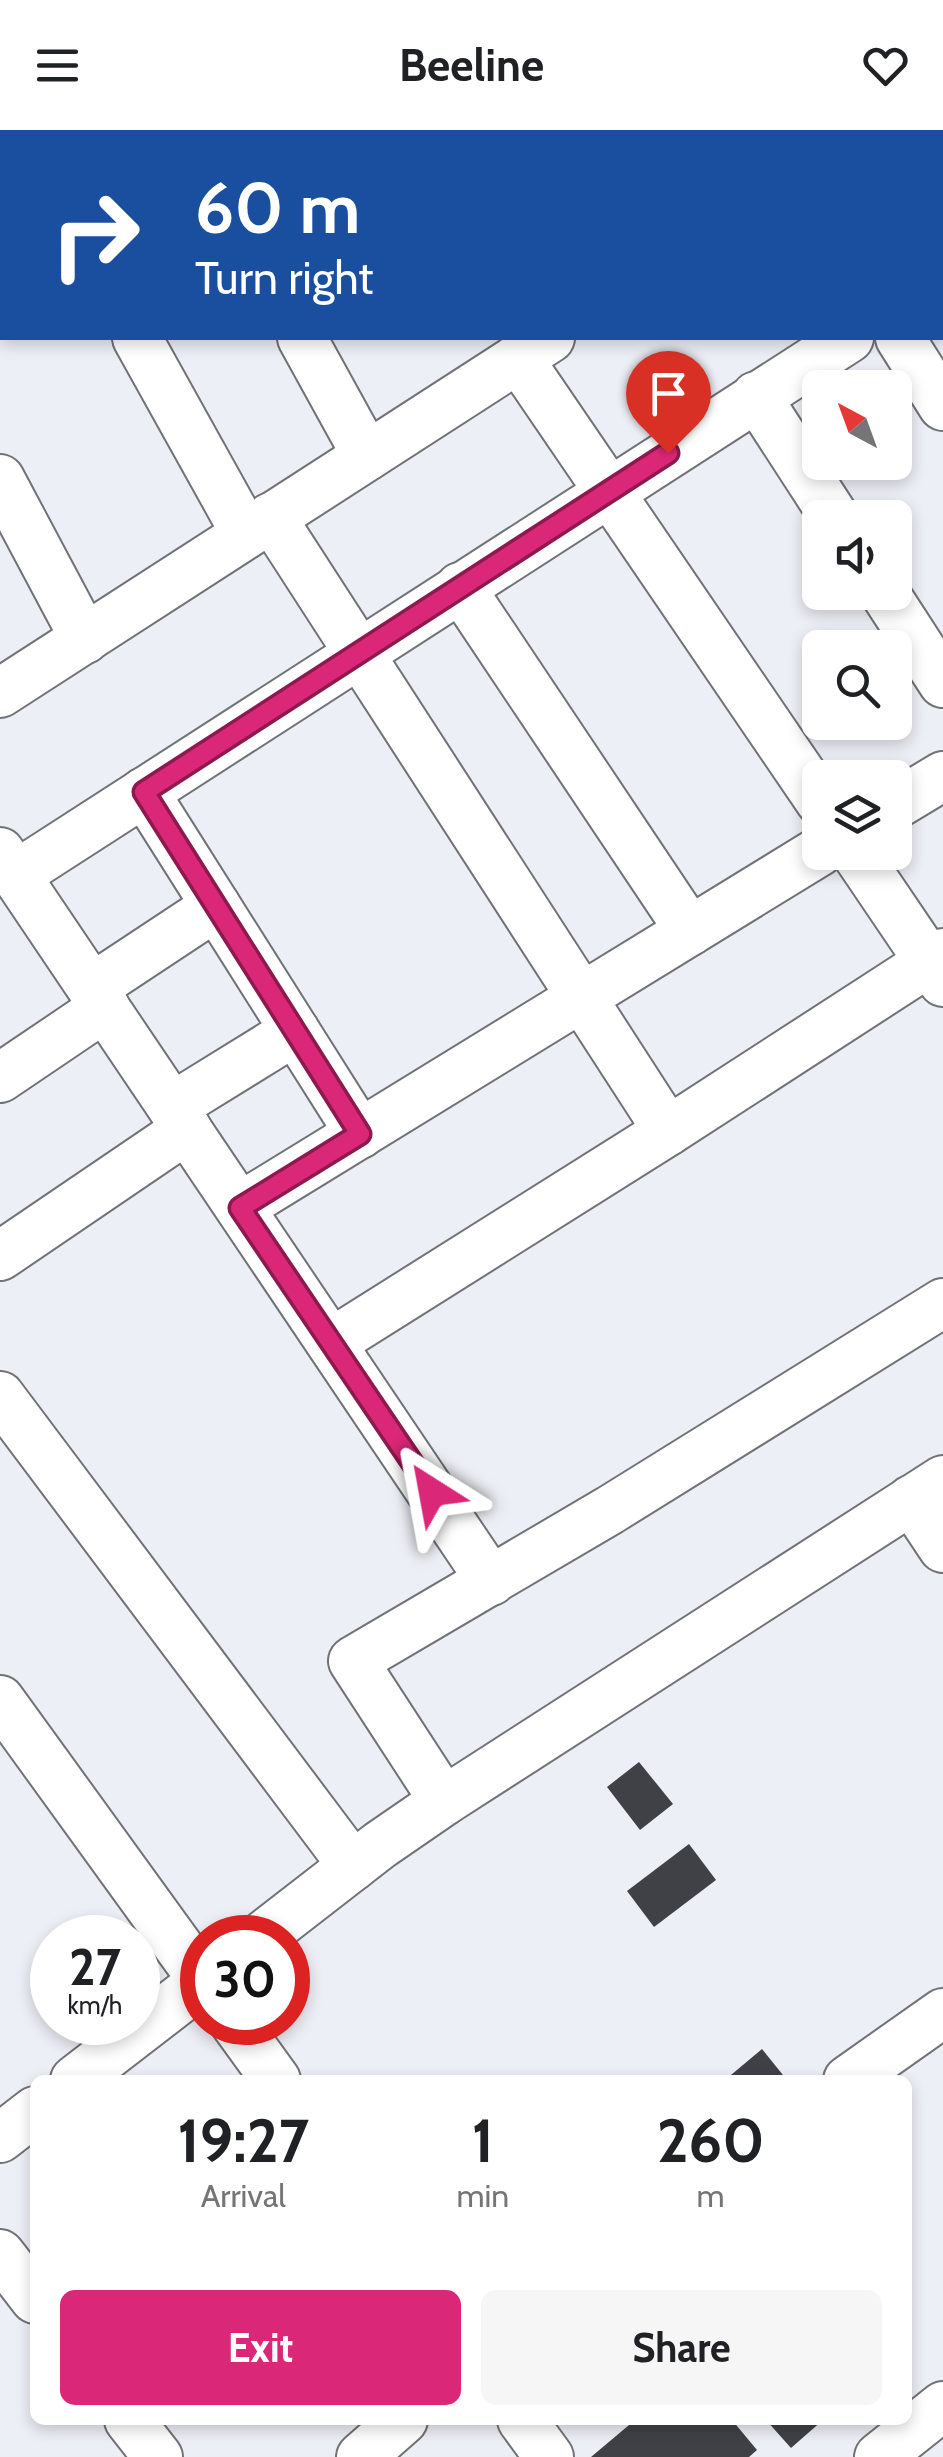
<!DOCTYPE html>
<html lang="en">
<head>
<meta charset="utf-8">
<style>
	body { margin:0; font-family:Cabin,sans-serif; background:#f6f6f6; color:#202124; height:100vh; display:flex; flex-direction:column; font-size:38px; white-space:nowrap }
	* { box-sizing:border-box; margin:0 }
	p { font-size:32px; color:#757577 }
	.icon { flex:none; width:55px; height:55px; fill:none; stroke:currentColor; stroke-width:2; stroke-linecap:round; stroke-linejoin:round }
	.map { position:relative; flex:1; overflow:hidden }
	.drawer { position:absolute; left:30px; top:1945px; width:882px; height:350px; display:flex; flex-direction:column; background:#fff; border-radius:15px; box-shadow:0 5px 15px #0003 }
	.drawer>* { flex:none }
	.banner { position:absolute; left:0px; top:0px; width:945px; height:210px; box-shadow:0 5px 15px #0003; background:#1a4fa0; color:#fff; overflow:hidden }
	.needle { width:65px; rotate:319deg }
	.controls { position:absolute; left:802px; top:240px; display:grid; gap:20px }
	.controls a { display:grid; place-items:center; width:110px; height:110px; border-radius:15px; background:#fff; box-shadow:0 5px 15px #0003; font-size:50px }
	.speed { position:absolute; left:30px; top:1785px; display:flex; gap:20px; font-size:50px; font-weight:700; text-align:center }
	.speed>* { display:grid; place-content:center; width:130px; height:130px; border-radius:50%; background:#fff; box-shadow:0 5px 15px #0003; line-height:1 }
	.speed small { font-size:25px; font-weight:400 }
	.speed .limit { border:15px solid #d22; background:#fff; color:#111 }
	.pin { position:absolute; display:grid; place-items:center; width:85px; height:85px; color:#fff; margin:-102px -42px; border-radius:50% 50% 50% 0; rotate:-45deg; box-shadow:0 0 10px #0007 }
	.pin .icon { rotate:45deg }
	.me { position:absolute; width:110px; margin:-55px; rotate:326deg; stroke-linejoin:round; filter:drop-shadow(0 0 8px #0008) }
	.turn { display:flex; align-items:center; gap:35px; height:210px; padding:0 30px; font-size:45px }
	.turn .icon { width:130px; height:130px; stroke-width:2.5 }
	.turn b { display:block; font-size:70px; line-height:85px }
	.eta { display:flex; justify-content:space-evenly; align-items:center; height:170px; text-align:center }
	.eta b { font-size:60px; font-weight:700; line-height:70px }
	.cta { display:flex; gap:20px; margin-top:auto; padding:20px 30px }
	.cta a { flex:1; height:115px; border-radius:15px; background:#db2777; color:#fff; font-size:40px; font-weight:700; line-height:115px; text-align:center }
	.cta a+a { background:#f6f6f6; color:#202124 }
	header { display:flex; justify-content:space-between; align-items:center; height:130px; padding:0 30px; background:#fff; font-size:45px; font-weight:700 }
	.map>svg:first-child { display:block }
</style>
</head>
<body>
<header><svg class="icon" aria-label="menu" viewBox="0 0 24 24"><path d="M4 6h16M4 12h16M4 18h16"/></svg>Beeline<svg class="icon" aria-label="heart" viewBox="0 0 24 24"><path d="M12 20l-8-8c-3-5 5-10 8-4 3-6 11-1 8 4z"/></svg></header>
<div class="map">
<svg width="943" height="2327" viewBox="0 0 943 2327">
	<rect width="100%" height="100%" fill="#edeff6"/>
	<g fill="#3f4146">
		<path d="M639 1632 673 1674 640 1700 607 1657Z"/>
		<path d="M689 1714 716 1750 654 1797 627 1761Z"/>
		<path d="M762 1919 787 1950H725Z"/>
		<path d="M635 2290H732L757 2320 749 2327H591Z"/>
		<path d="M766 2290H823L791 2318Z"/>
	</g>
	<g fill="none" stroke-linecap="round" stroke-linejoin="round">
		<defs>
			<g id="street">
				<path d="M23 0 25 2"/>
				<path d="M186 0 187 2"/>
				<path d="M376 0 378 2"/>
				<path d="M521 0 522 2"/>
				<path d="M665 0 666 2"/>
				<path d="M824 0 825 2"/>
				<path d="M239 2 243 0"/>
				<path d="M883 2 887 0"/>
				<path d="M942 148 943 147"/>
				<path d="M137 208 246 404"/>
				<path d="M302 208 367 326"/>
				<path d="M900 208 943 276"/>
				<path d="M518 228 820 671"/>
				<path d="M756 266 835 388"/>
				<path d="M0 349 85 509"/>
				<path d="M271 387 668 1001"/>
				<path d="M460 457 690 801"/>
				<path d="M884 462 943 553"/>
				<path d="M0 563 550 208"/>
				<path d="M144 662 360 1004"/>
				<path d="M895 675 943 646"/>
				<path d="M0 722 491 1451"/>
				<path d="M855 722 943 852"/>
				<path d="M16 745 849 208"/>
				<path d="M92 858 216 776"/>
				<path d="M0 948 105 877"/>
				<path d="M172 977 295 901"/>
				<path d="M240 1077 820 721"/>
				<path d="M0 1126 187 999"/>
				<path d="M331 1213 668 1001 943 823"/>
				<path d="M0 1266 353 1736"/>
				<path d="M911 1370 943 1418"/>
				<path d="M0 1570 202 1849"/>
				<path d="M444 1671 353 1531 610 1380 943 1173"/>
				<path d="M260 1808 380 1715 444 1671 943 1350"/>
				<path d="M234 1892 276 1950"/>
				<path d="M75 1950 202 1852"/>
				<path d="M848 1950 943 1883"/>
				<path d="M0 2008 35 1981"/>
				<path d="M0 2124 35 2169"/>
				<path d="M129 2290 158 2327"/>
				<path d="M522 2290 549 2327"/>
				<path d="M361 2327 403 2290"/>
				<path d="M879 2327 943 2276"/>
			</g>
		</defs>
		<use href="#street" stroke="#6f7277" stroke-width="52"/>
		<use href="#street" stroke="#fff" stroke-width="48"/>
	</g>
	<g fill="none" stroke-linecap="round" stroke-linejoin="round">
		<defs>
			<path id="route" d="M432 1362 240 1078 360 1004 144 662 668 323"/>
		</defs>
		<use href="#route" stroke="#8e194d" stroke-width="25"/>
		<use href="#route" stroke="#db2777" stroke-width="18"/>
	</g>
</svg>
<div class="controls">
<a><svg class="needle" viewBox="-14 -14 28 28"><path d="M0-13l5 13h-10z" fill="#e53935"/><path d="M0 13l5-13h-10z" fill="#757577"/></svg></a>
<a><svg class="icon" aria-label="sound" viewBox="0 0 24 24"><path d="M4 9h4l5-4v14l-5-4H4zM17 9q2 3 0 6"/></svg></a>
<a><svg class="icon" aria-label="search" viewBox="0 0 24 24"><circle cx="10" cy="10" r="6"/><path d="M15 15l6 6"/></svg></a>
<a><svg class="icon" aria-label="layers" viewBox="0 0 24 24"><path d="M12 4l9 5-9 5-9-5zM3 14l9 5 9-5"/></svg></a>
</div>
<div class="speed"><div>27<small>km/h</small></div><div class="limit">30</div></div>
<div class="pin" style="left:668px;top:323px;background:#d93025"><svg class="icon" aria-label="arrive" viewBox="0 0 24 24"><path d="M6 21V4h12l-3 4 3 4H6"/></svg></div>
<svg class="me" style="left:432px;top:1362px" viewBox="-20 -20 40 40"><path d="M0-17L14 15 0 8-14 15z" fill="#db2777" stroke="#fff" stroke-width="4"/></svg>
<div class="banner">
<div class="turn"><svg class="icon" aria-label="right" viewBox="0 0 24 24"><path d="M7 20v-9h11M14 6l5 5-5 5"/></svg><div><b>60 m</b>Turn right</div></div>
</div>
<section class="drawer">
<div class="eta">
<div><b>19:27</b><p>Arrival</p></div>
<div><b>1</b><p>min</p></div>
<div><b>260</b><p>m</p></div>
</div>
<div class="cta"><a>Exit</a><a>Share</a></div>
</section>
</div>
</body>
</html>
